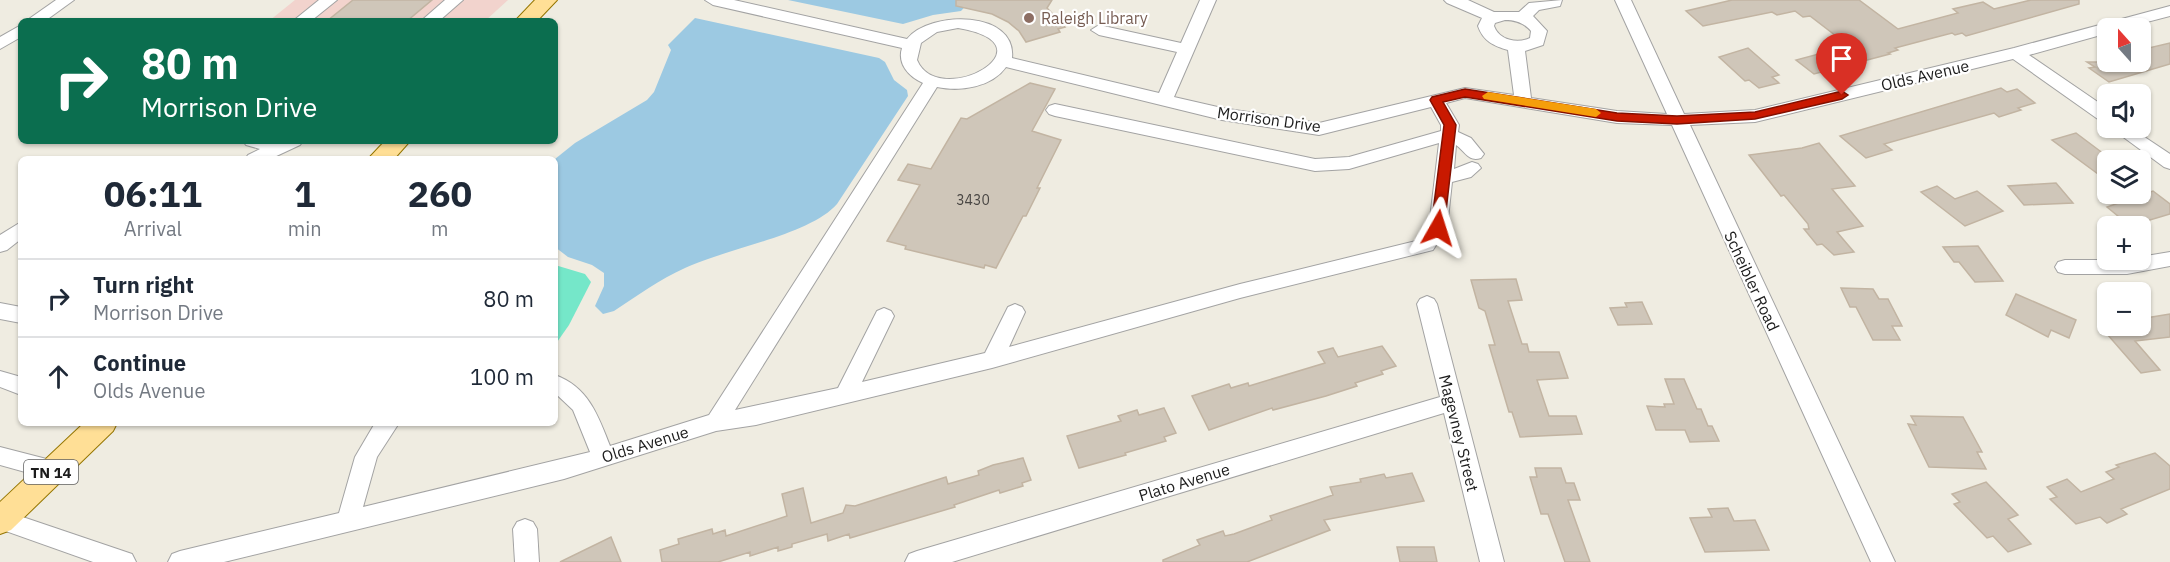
<!DOCTYPE html>
<html lang="en">
<head>
<meta charset="utf-8">
<style>
	body { margin:0; font-family:"IBM Plex Sans",sans-serif; background:#f6f6f7; color:#1f2937; height:100vh; display:flex; flex-direction:column; font-size:22px; white-space:nowrap }
	* { box-sizing:border-box; margin:0 }
	p { font-size:20px; color:#747a83 }
	.icon { flex:none; width:33px; height:33px; fill:none; stroke:currentColor; stroke-width:2; stroke-linecap:round; stroke-linejoin:round }
	.map { position:relative; flex:1; overflow:hidden }
	.panel { position:absolute; left:18px; top:156px; width:540px; height:270px; display:flex; flex-direction:column; background:#fff; border-radius:9px; box-shadow:0 2px 4px #0004 }
	.panel>* { flex:none }
	.guide { position:absolute; left:18px; top:18px; width:540px; height:126px; border-radius:9px; box-shadow:0 2px 4px #0004; background:#0b6e4f; color:#fff; overflow:hidden }
	.needle { width:39px; rotate:339deg }
	.fabs { position:absolute; left:2097px; top:18px; display:grid; gap:12px }
	.fabs a { display:grid; place-items:center; width:54px; height:54px; border-radius:9px; background:#fff; box-shadow:0 2px 4px #0004; font-size:30px }
	.pin { position:absolute; display:grid; place-items:center; width:51px; height:51px; color:#fff; margin:-62px -26px; border-radius:50% 50% 50% 0; rotate:-45deg; box-shadow:0 0 6px #0007 }
	.pin .icon { rotate:45deg }
	.me { position:absolute; width:66px; margin:-33px; rotate:6deg; stroke-linejoin:round; filter:drop-shadow(0 0 4px #0008) }
	.turn { display:flex; align-items:center; gap:21px; height:126px; padding:0 24px; font-size:27px }
	.turn .icon { width:78px; height:78px; stroke-width:2.5 }
	.turn b { display:block; font-size:42px; line-height:51px }
	.eta { display:flex; justify-content:space-evenly; align-items:center; height:102px; text-align:center }
	.eta b { font-size:36px; font-weight:800; line-height:42px }
	ul { padding:0; list-style:none }
	li { display:flex; align-items:center; gap:18px; height:78px; padding:0 24px; border-top:2px solid #e0e1e3 }
	li div { flex:1 }
	li b { display:block; font-size:22px }
	li em { font-style:normal }
	.map>svg:first-child { display:block }
</style>
</head>
<body>
<div class="map">
<svg width="2170" height="562" viewBox="0 0 2170 562">
	<rect width="100%" height="100%" fill="#efece1"/>
	<path fill="#f2d3cd" d="M295 0H508L485 21H269Z"/>
	<path fill="#75e7c9" d="M555 265 585 274 591 282 569 325 555 345Z"/>
	<g fill="#9cc9e2">
		<path d="M788 0H971L961 11 933 15 903 24Z"/>
		<path d="M695 18 879 58 885 62 894 80 907 90 908 96 837 204C810 235 725 249 685 268 660 279 637 296 614 311L603 314 595 306 604 286V273L592 265 568 257 555 247V159L575 143 647 100 654 92 671 50 668 45Z"/>
	</g>
	<g fill="#cfc6b9" stroke="#c2b4a2" stroke-width="1.5">
		<path d="M353 0H432L407 21H327Z"/>
		<path d="M956 0H1052L1047 8 1065 27 1058 29 1060 32 1026 42 1019 31 1008 22 992 14 956 6Z"/>
		<path d="M1732 0H1859L1898 29 1958 13 1953 9 1983 2 1994 9 2031 0H2079V4L1966 36 1962 33 1955 35 1952 33 1929 39 1895 48 1898 50 1888 53 1890 54 1814 74 1796 60 1849 46 1810 16 1803 17 1795 11 1777 15 1772 12 1703 26 1686 11Z"/>
		<path d="M2170 43V64L2109 82 2089 68 2095 67 2087 62H2140V50Z"/>
		<path d="M1748 48 1779 75 1772 77 1779 83 1759 88 1749 80 1745 81 1719 57Z"/>
		<path d="M1030 83 1055 89 1032 131 1061 140 1037 188H1040L1026 216H1023L996 268 985 265 984 268 905 249 906 246 887 241 920 185 898 180 908 164 931 169 961 118 967 119Z"/>
		<path d="M2001 88 2007 92 2017 89 2035 103 2018 108 2021 110 1999 117 1994 113 1884 144 1892 150 1866 158 1840 136Z"/>
		<path d="M2076 133 2108 157V171L2098 174 2052 140Z"/>
		<path d="M1819 143 1855 186 1832 189 1863 226 1837 232 1854 252 1834 255 1822 244 1817 245 1804 229H1809L1808 224 1784 195 1781 196 1749 155 1802 148Z"/>
		<path d="M2056 183 2073 203 2024 205 2008 186Z"/>
		<path d="M1937 186 1955 199 1977 191 2003 211 1965 226 1921 192Z"/>
		<path d="M2153 191 2170 204V214L2130 226 2107 207Z"/>
		<path d="M1978 246 2003 281 1975 282 1959 262H1954L1943 247Z"/>
		<path d="M1516 279 1522 300 1508 301 1522 344H1527L1529 352H1559L1568 378 1537 380 1549 416H1576L1582 434 1520 437 1512 412H1509L1489 345H1495L1485 311 1479 308 1471 280Z"/>
		<path d="M1841 288 1873 289 1879 299H1888L1902 326H1892L1900 340H1873L1856 307H1850Z"/>
		<path d="M2016 294 2076 320 2069 338 2051 330 2048 337 2006 315Z"/>
		<path d="M1642 302 1652 324 1618 325 1610 308 1627 307 1625 303Z"/>
		<path d="M2170 314V337L2135 341 2160 370 2141 373 2100 326H2140V319Z"/>
		<path d="M1382 346 1396 366 1381 371 1383 374 1355 383 1357 386 1326 396 1273 410 1272 408 1209 430 1192 396 1229 384 1231 388 1248 383 1249 386 1325 363 1318 352 1333 348 1338 357Z"/>
		<path d="M1665 379H1684L1697 409H1701L1708 426H1712L1719 441 1690 442 1685 430H1656L1647 406 1665 407 1664 404H1674Z"/>
		<path d="M1164 408 1176 433 1164 437 1166 441 1125 453 1126 455 1079 468 1067 436 1121 421 1118 416 1137 410 1139 415Z"/>
		<path d="M1911 416 1963 417 1982 452H1977L1986 469 1929 467 1908 424 1916 425Z"/>
		<path d="M2155 453 2170 466V489L2121 509 2127 514 2107 523 2100 517 2076 524 2050 499 2057 497 2047 487 2067 479 2081 492 2114 479 2106 472 2119 467 2116 465Z"/>
		<path d="M1023 458 1031 480 1022 483 1023 486 1000 493 999 490 954 505 955 507 850 538 849 534 828 541 827 534 792 544V547L778 551V547L750 556V552L718 562H662L660 550 679 544 678 539 712 529 713 534 725 530 726 536 787 516 782 494 803 488 811 523 843 513 846 505 855 506 946 477 948 484 979 475 978 471 993 465Z"/>
		<path d="M1535 468H1561L1566 483H1574L1580 500H1568L1590 562H1565L1548 514H1541L1530 477H1537Z"/>
		<path d="M1412 473 1424 501 1324 520 1330 530 1247 562H1163V560L1200 545 1197 540 1223 531 1225 536 1234 534 1272 520 1270 516 1333 495 1330 487 1361 482 1360 479 1384 474 1386 478Z"/>
		<path d="M1986 482 2018 515 2008 519 2031 544 2008 552 1993 536 1987 538 1954 504 1960 502 1952 494Z"/>
		<path d="M1728 508 1734 521 1755 520 1769 550 1705 552 1690 518 1712 517 1708 509Z"/>
		<path d="M611 537 621 562H560Z"/>
		<path d="M1397 547H1434L1437 562H1400Z"/>
	</g>
	<g fill="none" stroke-linecap="round" stroke-linejoin="round">
		<defs>
			<g id="minor">
				<path d="M56 0H74L45 21H26Z"/>
				<path d="M319 0H337L311 21H293Z"/>
				<path d="M445 0H463L439 21H421Z"/>
				<path d="M705 0H734L907 39C930 10 1017 10 1012 58L1159 93 1177 52 1099 35 1091 30 1099 25 1181 43 1200 0H1216L1174 97 1222 108 1319 123 1465 88 1514 95 1508 50C1494 46 1483 41 1478 26L1482 18 1447 3 1444 0H1468L1494 12H1519L1529 3 1562 0 1560 6 1539 10 1533 16 1547 31 1543 45 1525 51 1531 98 1617 111 1667 114 1615 0H1631L1684 114 1755 110 2014 48 2170 6V16L2124 28H2108V33L2029 55 2108 109V124L2102 122 2013 59 1755 122 1690 125 1895 562H1871L1672 125 1617 123 1465 98 1446 103 1459 125 1458 132 1471 138 1484 154 1481 158C1468 162 1466 152 1456 145L1454 169 1472 162 1478 164 1481 168 1471 177 1452 182 1447 228 1433 250 1240 298 992 368 756 425 716 431 564 479 224 562H168L172 554 180 551 339 513 355 457 375 423H399L377 457 363 507 590 452 573 410 555 393V375C588 387 598 415 610 446L709 415 923 83C909 77 897 64 902 48L713 5ZM1505 20C1516 20 1524 23 1531 31L1530 38C1517 44 1499 40 1494 26L1495 23ZM958 28C1058 45 938 111 917 60L921 43 937 32ZM1006 67 1222 120 1319 135 1431 107 1441 125V131L1349 157 1315 159 1055 104 1049 106 1046 110 1049 114 1055 116 1315 171 1349 169 1439 143 1429 227 1420 240 1240 284 1009 347 1025 312 1022 307 1015 304 1008 307 985 353 862 382 894 316 891 311 884 308 877 311 838 388 735 410 937 87C961 92 992 87 1006 67Z"/>
				<path d="M21 25V37L0 49V37Z"/>
				<path d="M2111 128H2131L2170 154V169L2164 167Z"/>
				<path d="M243 141H303L300 145 270 159H245L248 155 260 149 246 145Z"/>
				<path d="M21 222V239L7 250 0 252V235Z"/>
				<path d="M2170 252V266L2127 274H2065L2058 272 2055 267 2058 262 2065 260H2140V257Z"/>
				<path d="M1427 296 1434 299 1437 304 1504 562H1480L1444 413 952 562H905L909 554 917 551 1440 397 1417 304 1420 299Z"/>
				<path d="M0 303 21 307V323L0 319Z"/>
				<path d="M0 371 21 377V395L0 387Z"/>
				<path d="M0 447 62 463 65 470 62 477 54 480 0 465Z"/>
				<path d="M2 510 132 554 136 562H93L0 529V511Z"/>
				<path d="M525 519 533 522 537 529 539 562H515L513 529 517 522Z"/>
			</g>
			<g id="major">
				<path d="M535 0H557L537 21H515Z"/>
				<path d="M385 141H410L394 159H368Z"/>
				<path d="M84 423H117L113 431 11 530 0 534V502Z"/>
			</g>
		</defs>
		<use href="#minor" stroke="#a3a3a3" stroke-width="2"/>
		<use href="#major" stroke="#957600" stroke-width="2"/>
		<use href="#minor" fill="#fff" fill-rule="evenodd"/>
		<use href="#major" fill="#ffdf96" fill-rule="evenodd"/>
	</g>
	<path fill="#c91900" stroke="#831000" stroke-width="1.5" d="M1465 89 1617 113 1677 116 1755 112 1842 91 1848 95 1842 99 1755 119 1677 124 1617 121 1465 97 1443 102 1456 125 1444 228 1438 233 1431 228 1444 125 1430 100 1432 97Z"/>
	<path fill="#f59e0b" d="M1488 92 1596 109 1601 113 1596 117 1484 99 1482 96Z"/>
	<circle fill="#8d6e63" stroke="#fff" stroke-width="2" cx="1029" cy="18" r="6"/>
	<g text-anchor="middle" dominant-baseline="central" stroke-width="4.5" stroke-linejoin="round" paint-order="stroke">
		<g font-size="14" fill="#494643">
			<text x="973" y="200">3430</text>
		</g>
		<rect fill="#fff" stroke="#606060" stroke-width="1.5" x="24" y="460" width="54" height="24" rx="4.5"/>
		<g font-size="15" font-weight="bold" fill="#1c1c1c">
			<text x="51" y="472">TN 14</text>
		</g>
		<g font-size="16" fill="#785e54" stroke="#fff" text-anchor="start">
			<text x="1041" y="18">Raleigh Library</text>
		</g>
		<g font-size="16" fill="#1c1c1c" stroke="#fff">
			<text transform="translate(1925 75) rotate(-13)">Olds Avenue</text>
			<text transform="translate(1269 119) rotate(8)">Morrison Drive</text>
			<text transform="translate(1752 281) rotate(65)">Scheibler Road</text>
			<text transform="translate(1459 433) rotate(76)">Magevney Street</text>
			<text transform="translate(645 444) rotate(-17)">Olds Avenue</text>
			<text transform="translate(1184 482) rotate(-17)">Plato Avenue</text>
		</g>
	</g>
</svg>
<div class="fabs">
<a><svg class="needle" viewBox="-14 -14 28 28"><path d="M0-13l5 13h-10z" fill="#e53935"/><path d="M0 13l5-13h-10z" fill="#747a83"/></svg></a>
<a><svg class="icon" aria-label="sound" viewBox="0 0 24 24"><path d="M4 9h4l5-4v14l-5-4H4zM17 9q2 3 0 6"/></svg></a>
<a><svg class="icon" aria-label="layers" viewBox="0 0 24 24"><path d="M12 4l9 5-9 5-9-5zM3 14l9 5 9-5"/></svg></a>
<a>+</a>
<a>−</a>
</div>
<div class="pin" style="left:1842px;top:95px;background:#d93025"><svg class="icon" aria-label="arrive" viewBox="0 0 24 24"><path d="M6 21V4h12l-3 4 3 4H6"/></svg></div>
<svg class="me" style="left:1438px;top:228px" viewBox="-20 -20 40 40"><path d="M0-17L14 15 0 8-14 15z" fill="#c91900" stroke="#fff" stroke-width="4"/></svg>
<div class="guide">
<div class="turn"><svg class="icon" aria-label="right" viewBox="0 0 24 24"><path d="M7 20v-9h11M14 6l5 5-5 5"/></svg><div><b>80 m</b>Morrison Drive</div></div>
</div>
<section class="panel">
<div class="eta">
<div><b>06:11</b><p>Arrival</p></div>
<div><b>1</b><p>min</p></div>
<div><b>260</b><p>m</p></div>
</div>
<ul>
<li><svg class="icon" aria-label="right" viewBox="0 0 24 24"><path d="M7 20v-9h11M14 6l5 5-5 5"/></svg><div><b>Turn right</b><p>Morrison Drive</p></div><em>80 m</em></li>
<li><svg class="icon" aria-label="ahead" viewBox="0 0 24 24"><path d="M12 20V5M6 11l6-6 6 6"/></svg><div><b>Continue</b><p>Olds Avenue</p></div><em>100 m</em></li>
</ul>
</section>
</div>
</body>
</html>
